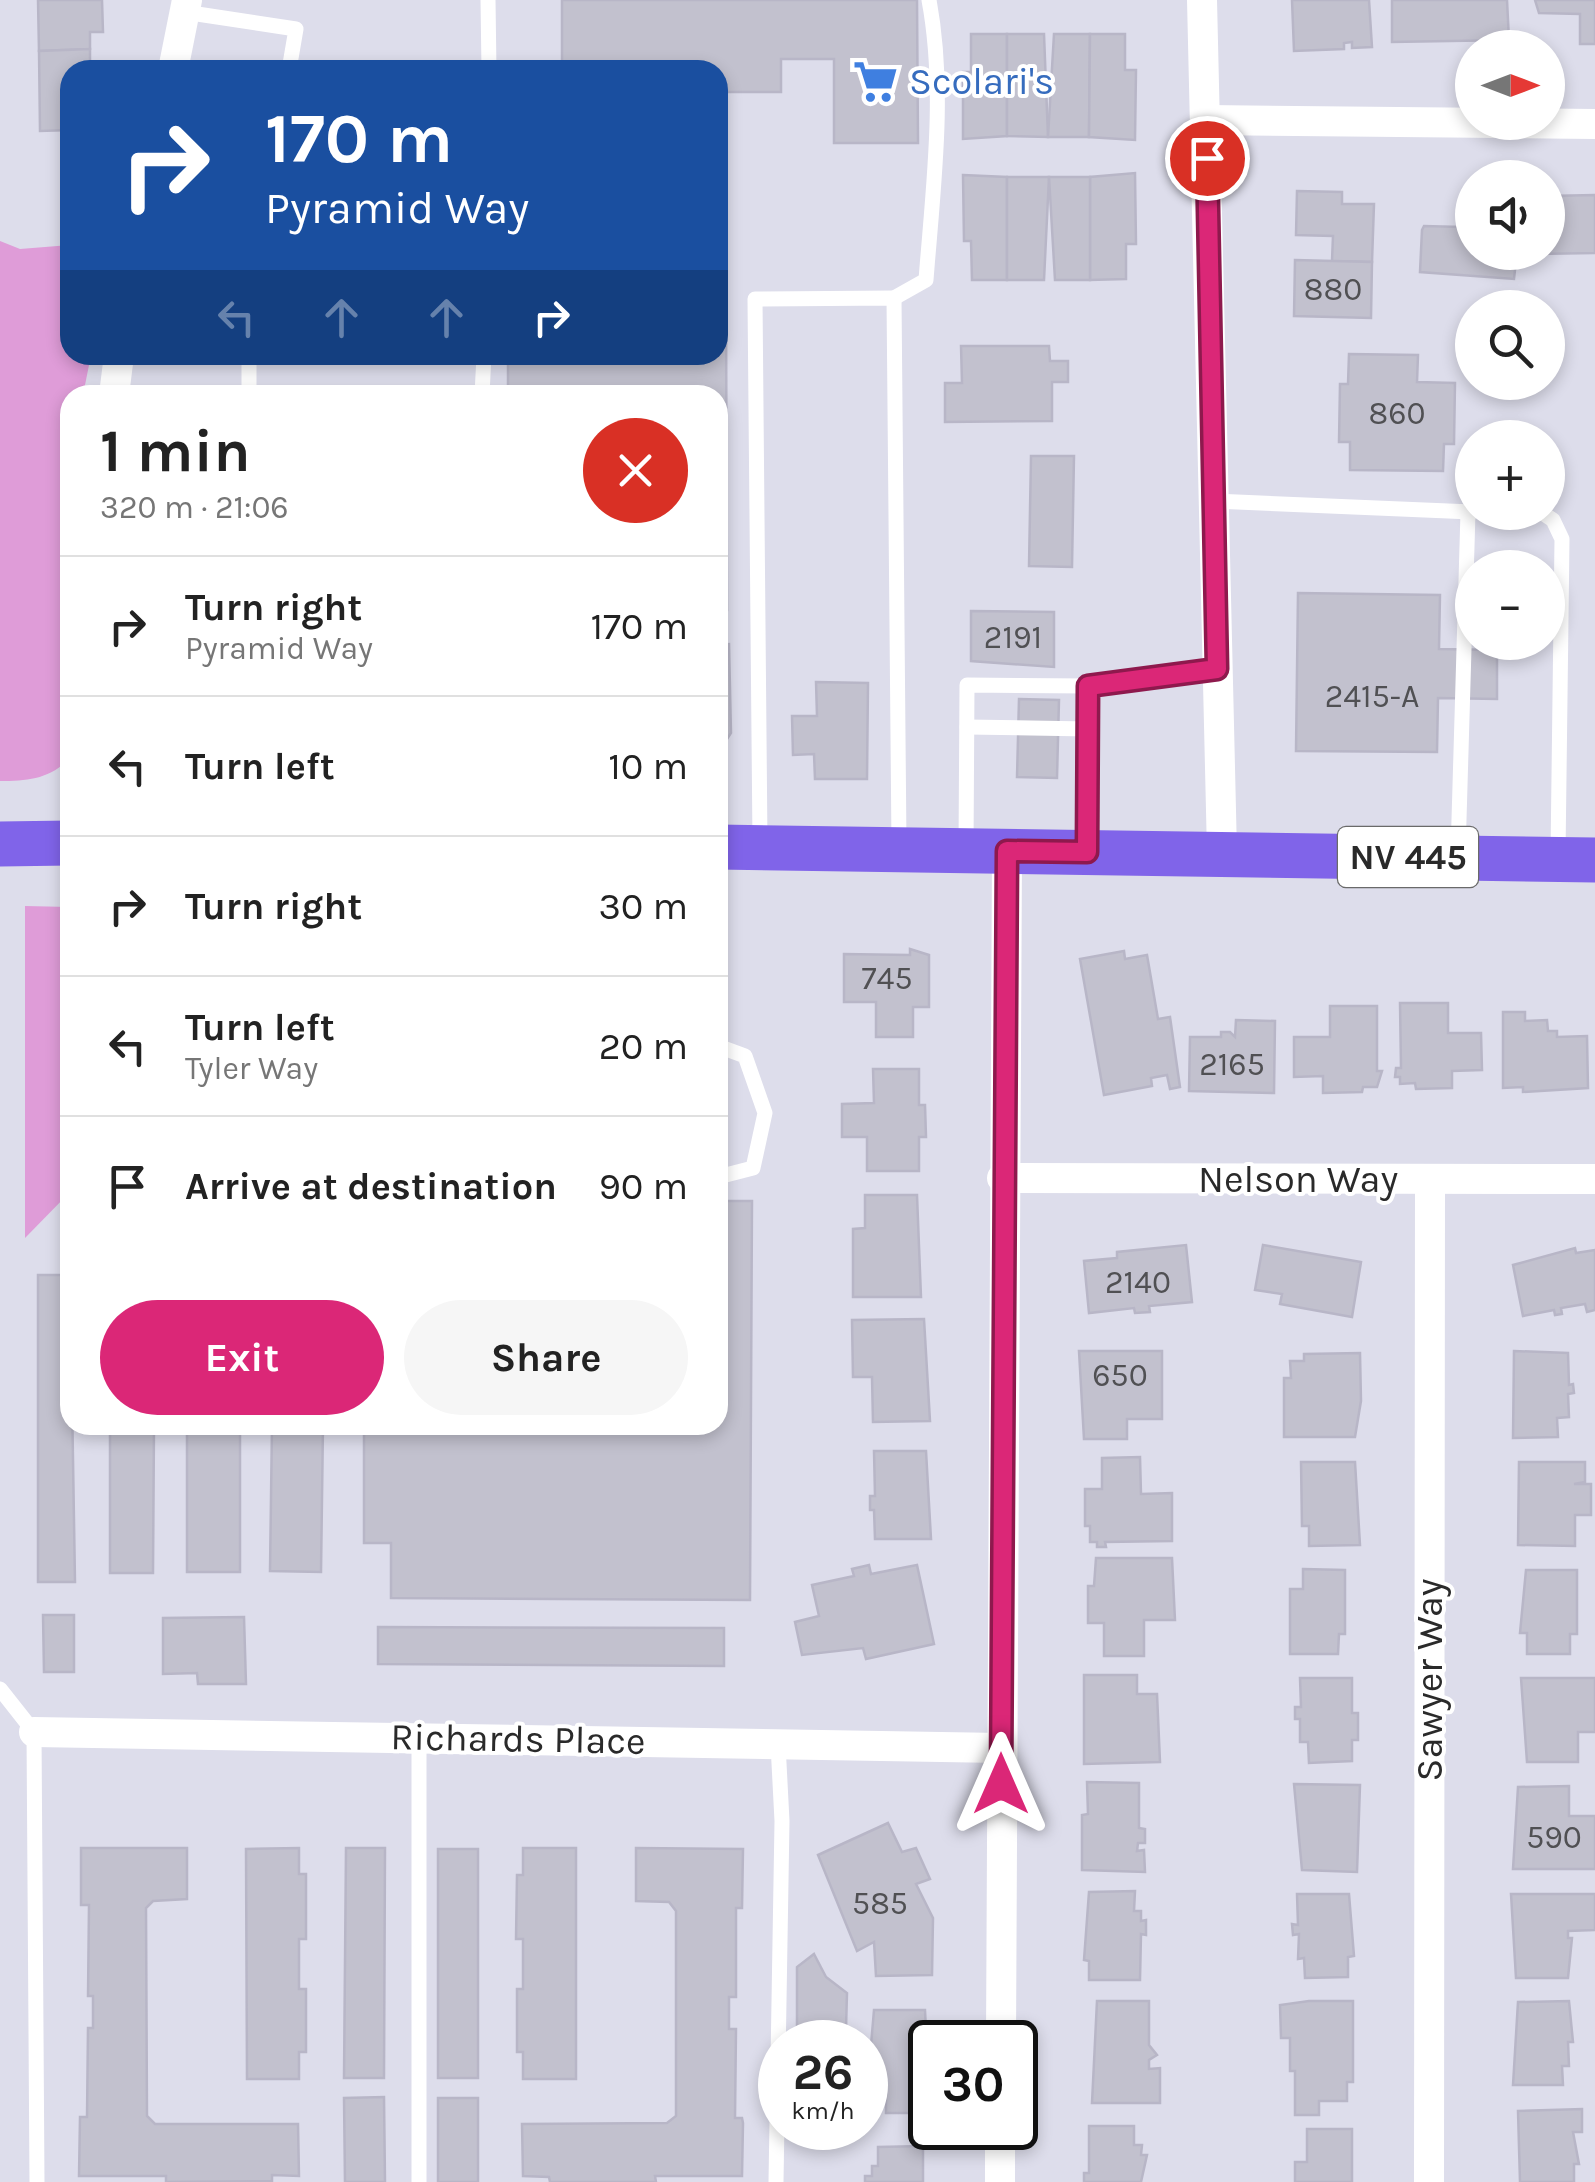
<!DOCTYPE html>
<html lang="en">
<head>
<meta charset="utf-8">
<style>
	body { margin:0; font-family:Karla,sans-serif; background:#f6f6f6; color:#222; height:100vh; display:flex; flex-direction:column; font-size:38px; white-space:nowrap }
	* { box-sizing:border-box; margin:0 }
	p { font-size:32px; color:#767676 }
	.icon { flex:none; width:55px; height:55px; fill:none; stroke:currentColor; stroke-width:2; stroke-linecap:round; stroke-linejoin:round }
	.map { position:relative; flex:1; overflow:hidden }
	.panel { position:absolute; left:60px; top:385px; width:668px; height:1050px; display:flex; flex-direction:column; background:#fff; border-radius:30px; box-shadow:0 5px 15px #0003 }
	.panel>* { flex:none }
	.hud { position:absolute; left:60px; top:60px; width:668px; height:305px; border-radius:30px; box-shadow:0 5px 15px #0003; background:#1a4fa0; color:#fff; overflow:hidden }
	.needle { width:65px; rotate:90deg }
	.fabs { position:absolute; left:1455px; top:30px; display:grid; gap:20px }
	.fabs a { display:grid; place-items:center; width:110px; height:110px; border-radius:50%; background:#fff; box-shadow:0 5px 15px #0003; font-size:50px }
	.speed { position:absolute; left:758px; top:2020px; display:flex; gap:20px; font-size:50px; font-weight:700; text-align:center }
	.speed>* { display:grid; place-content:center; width:130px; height:130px; border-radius:50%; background:#fff; box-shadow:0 5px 15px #0003; line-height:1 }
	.speed small { font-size:25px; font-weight:400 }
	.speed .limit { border:5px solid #111; border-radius:15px; background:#fff; color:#111 }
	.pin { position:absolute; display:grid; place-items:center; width:85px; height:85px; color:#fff; margin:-42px; border:5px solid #fff; border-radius:50%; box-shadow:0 2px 10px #0007 }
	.me { position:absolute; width:110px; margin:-55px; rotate:0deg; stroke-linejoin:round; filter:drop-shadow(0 0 8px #0008) }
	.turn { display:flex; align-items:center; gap:35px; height:210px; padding:0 40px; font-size:45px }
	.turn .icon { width:130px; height:130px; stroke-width:2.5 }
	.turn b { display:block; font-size:70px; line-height:85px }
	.lanes { display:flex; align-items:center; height:95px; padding:0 40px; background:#0003; justify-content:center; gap:50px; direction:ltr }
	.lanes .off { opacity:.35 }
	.round { display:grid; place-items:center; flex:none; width:105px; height:105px; border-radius:52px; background:#f6f6f6 }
	.head { display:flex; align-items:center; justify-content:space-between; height:170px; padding:0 40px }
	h1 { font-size:60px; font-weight:700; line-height:75px }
	.primary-button { display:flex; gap:20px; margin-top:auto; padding:20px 40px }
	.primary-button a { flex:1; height:115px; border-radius:60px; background:#db2777; color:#fff; font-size:40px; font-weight:700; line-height:115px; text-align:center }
	.primary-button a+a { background:#f6f6f6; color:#222 }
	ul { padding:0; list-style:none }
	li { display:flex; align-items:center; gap:30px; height:140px; padding:0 40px; border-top:2px solid #e0e0e0 }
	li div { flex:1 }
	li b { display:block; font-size:38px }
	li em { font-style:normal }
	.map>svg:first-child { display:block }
</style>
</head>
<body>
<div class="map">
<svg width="1595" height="2182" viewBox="0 0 1595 2182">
	<rect width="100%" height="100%" fill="#ddddeb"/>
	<g fill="#df9cd8">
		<path d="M0 241 20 249 70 245V355H91L83 395H70V758C50 779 28 781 0 781Z"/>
		<path d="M25 906 70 907V1192L25 1238Z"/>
	</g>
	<g fill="#c2c1ce" stroke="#b8b6c7" stroke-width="2.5">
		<path d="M38 0H102L103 32H90V49L39 51Z"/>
		<path d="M562 0H917L918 143H834V59H781V92H718V70H562Z"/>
		<path d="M1292 0H1369L1372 47 1352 48V42L1344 43V49L1294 51Z"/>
		<path d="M1392 0H1507L1509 40 1392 42Z"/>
		<path d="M1535 0H1595V44H1580V14L1539 13Z"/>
		<path d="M971 34H1007V136L963 139V72H971Z"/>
		<path d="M1007 34H1044L1048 137 1007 136Z"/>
		<path d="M1054 34H1090L1089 137H1048Z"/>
		<path d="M1090 34H1125V70H1136L1135 140 1089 137Z"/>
		<path d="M90 49V70H70V130L40 131 39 51Z"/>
		<path d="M1135 173 1136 244H1126V279L1090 280V177Z"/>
		<path d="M963 175 1007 177V280H972L971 241H964Z"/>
		<path d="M1007 177H1049L1044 280H1007Z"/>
		<path d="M1049 177H1090V280H1055Z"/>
		<path d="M1463 189H1472V252H1517L1514 279 1420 272 1422 230 1424 226 1462 227Z"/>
		<path d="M1297 191 1342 192V204H1374L1372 262 1332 261 1333 236 1296 235Z"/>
		<path d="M1595 195V253L1536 254 1548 252V196Z"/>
		<path d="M1295 260 1372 262 1371 318 1294 316Z"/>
		<path d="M726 297 727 610H718V395H508V355H718V298Z"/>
		<path d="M961 346H1049L1050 361H1068V382H1052V421L945 422V383H962Z"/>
		<path d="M1349 354 1418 355 1417 382 1455 383 1454 444H1444L1443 471 1350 470V442H1339L1340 384H1348Z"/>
		<path d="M1031 456H1074L1072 567 1029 566Z"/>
		<path d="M1298 593 1440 595 1439 649 1497 650V699L1438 698 1437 752 1296 751Z"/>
		<path d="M971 611 1054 612V667L971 661Z"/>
		<path d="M729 644 731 733 718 753V645Z"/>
		<path d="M816 682 868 683 867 779H815L814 754 793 755 792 716H817Z"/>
		<path d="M1019 699 1059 700 1057 778 1017 777Z"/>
		<path d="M910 949 929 955V1007H913V1037H876V1002H844V954L910 955Z"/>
		<path d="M1124 951 1125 959 1147 955 1158 1019 1170 1017 1180 1087 1170 1089 1167 1075 1151 1078 1152 1086 1104 1095 1080 959Z"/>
		<path d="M1400 1003H1448V1033H1481L1482 1070 1452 1071V1088L1416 1089 1415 1083 1400 1084V1077H1395L1396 1068H1401Z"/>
		<path d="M1330 1006H1377V1071H1382L1377 1087H1363L1362 1092 1323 1093V1076L1294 1077V1037H1330Z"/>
		<path d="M1503 1012H1525V1021L1547 1020 1548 1031H1557V1037L1587 1036 1588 1088 1523 1092V1087L1503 1088Z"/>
		<path d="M1236 1020 1275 1021 1274 1093 1189 1091 1190 1037H1221V1032H1230L1235 1037Z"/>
		<path d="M873 1069H919V1105H925L926 1137H919V1171H867V1137H842V1104L874 1103Z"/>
		<path d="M865 1195H917L921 1297H853V1229L865 1228Z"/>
		<path d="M718 1201H752L750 1600 391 1598V1543H364V1425H718Z"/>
		<path d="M1186 1245 1192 1302 1149 1306 1150 1312 1135 1313 1134 1308 1089 1313 1084 1261 1117 1258V1252Z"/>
		<path d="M1263 1245 1361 1262 1352 1317 1280 1304 1282 1294 1255 1290Z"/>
		<path d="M1575 1248 1576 1253 1595 1250V1310L1587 1312 1585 1304 1561 1308 1562 1314 1555 1315 1554 1310 1523 1316 1513 1265Z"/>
		<path d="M38 1275H70L75 1582H38Z"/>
		<path d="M924 1319 930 1421 873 1422 872 1377H853L852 1320Z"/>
		<path d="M1079 1351H1162V1419H1127V1439H1084Z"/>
		<path d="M1514 1351 1568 1353 1569 1385 1573 1384 1574 1393 1568 1394 1569 1417 1557 1418 1558 1437 1513 1438Z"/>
		<path d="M1360 1353 1361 1401 1355 1437H1284V1378H1291L1290 1361H1304V1354Z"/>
		<path d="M110 1425H154L153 1573H110Z"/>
		<rect x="187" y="1425" width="53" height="147"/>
		<path d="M272 1425H323L321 1572 270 1571Z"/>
		<path d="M874 1451H926L931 1539H875L874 1510H870V1496H875Z"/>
		<path d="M1140 1457 1141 1494 1172 1493V1541L1105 1542 1106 1547H1097V1542H1090V1526H1085V1489H1102V1458Z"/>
		<path d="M1301 1462H1355L1360 1545 1309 1546V1526H1302Z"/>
		<path d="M1519 1462H1585V1482L1574 1484H1591V1515H1575V1546L1518 1545Z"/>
		<path d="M1096 1558H1172L1175 1620H1144V1656H1104V1623H1088V1586H1094Z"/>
		<path d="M869 1565 871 1574 917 1565 934 1644 866 1659 863 1648 802 1655 795 1622 819 1616 812 1585 854 1576 852 1569Z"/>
		<path d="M1303 1569 1345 1570V1634H1339L1338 1654H1290V1589H1303Z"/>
		<path d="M1526 1570H1577V1634H1570V1654H1527V1633H1520Z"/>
		<path d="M43 1615H74V1672H44Z"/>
		<path d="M244 1617 246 1684H198L197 1673 163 1674V1618Z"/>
		<path d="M378 1627 724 1628V1666L378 1664Z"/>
		<path d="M1084 1675H1137V1694H1157L1160 1762 1084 1764Z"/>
		<path d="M1300 1678H1352V1713H1358V1740H1352V1761L1309 1763 1308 1742H1300V1719H1295V1707H1301Z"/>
		<path d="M1521 1678H1595V1732H1578V1762H1527Z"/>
		<path d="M1087 1782 1139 1783V1828L1145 1829V1843H1138L1137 1851 1144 1850 1145 1872 1082 1870V1815L1088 1814Z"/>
		<path d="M1294 1784 1360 1785 1357 1872 1302 1870Z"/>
		<path d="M1569 1786V1816H1595V1869H1513L1518 1787Z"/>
		<path d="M888 1823 902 1852 916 1848 930 1879 916 1884 933 1918 932 1975 876 1976 874 1942 857 1951 818 1855Z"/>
		<path d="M81 1848H187V1899L153 1901 146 1908 147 2116 155 2124H298L299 2176 272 2175V2181L166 2182V2176H79L80 2117H87L88 2028H93V1996H88L89 1905H81Z"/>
		<path d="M299 1848V1874H306V1939H299V1989H306V2052H299V2079H247L246 1849Z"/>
		<path d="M346 1848H385L384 2078H344Z"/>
		<path d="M523 1848H576V2079H523V2052H517V1989H523V1939H516L517 1875H523Z"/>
		<path d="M636 1848 743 1849 742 1908H736V1997H729V2029H736L735 2118H742L743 2123 742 2176H655L656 2182H550L549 2177 523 2176 522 2124 667 2123 676 2116V1911L669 1902 636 1901Z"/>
		<rect x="438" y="1849" width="40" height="229"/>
		<path d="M1135 1891 1134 1911H1141V1921L1146 1920V1935L1141 1934 1140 1980H1089V1961L1084 1960 1089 1892Z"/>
		<path d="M1297 1894H1349L1354 1956 1348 1957V1977L1305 1978 1304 1958 1298 1959 1299 1934 1293 1935 1292 1924 1298 1925Z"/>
		<path d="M1511 1894H1595V1930L1568 1931V1938H1572L1568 1978H1516Z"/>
		<path d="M814 1954 826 1977 847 1993 846 2029 797 2027V1967Z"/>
		<path d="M1097 2001H1149V2045L1157 2055 1149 2060V2069L1160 2068V2103H1092Z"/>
		<path d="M1309 2001H1353V2082H1347V2101H1319V2115H1295V2071H1290V2038H1281L1280 2005Z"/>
		<path d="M1569 2001 1573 2042H1568L1569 2066H1562L1563 2085H1513L1518 2002Z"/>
		<path d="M874 2010H925L930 2113H886V2078H873L869 2069Z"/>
		<path d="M384 2097 385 2182H345L344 2098Z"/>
		<rect x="438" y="2098" width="40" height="84"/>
		<path d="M1582 2109V2132H1573L1579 2164H1574V2182H1520L1518 2111Z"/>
		<path d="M1089 2126H1134V2145H1142L1141 2155H1147L1141 2182H1084V2173H1089Z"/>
		<path d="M1307 2129H1352V2182H1295V2162H1307Z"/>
		<path d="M923 2146V2182H865V2176H872V2166H878V2147Z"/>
	</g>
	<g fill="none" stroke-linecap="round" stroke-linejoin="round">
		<g stroke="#fff" stroke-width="15">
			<path d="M488 0 489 70"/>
			<path d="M184 12 296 29 289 70"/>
			<path d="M894 298 926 280C933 188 946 91 929 0"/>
			<path d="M249 355V395"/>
			<path d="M482 395 484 355"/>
			<path d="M1214 501 1472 512"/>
			<path d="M1541 512 1553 520 1562 539 1558 855"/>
			<path d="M967 727 1089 729"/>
			<path d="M760 844 755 299 894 298 899 845"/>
			<path d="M1087 848 1089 686"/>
			<path d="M966 849 967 685 1089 686 1217 669"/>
			<path d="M1458 854 1468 512"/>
			<path d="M718 1046 745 1056 765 1113 753 1168 718 1177"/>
			<path d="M0 1689 34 1732 37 2182"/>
			<path d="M419 1738V2182"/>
			<path d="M776 2182 782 1821 778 1744"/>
		</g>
		<g stroke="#fff" stroke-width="30">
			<path d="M1202 0 1222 853"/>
			<path d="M173 70 187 0"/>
			<path d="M1206 120 1595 124"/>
			<path d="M114 395 119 355"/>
			<path d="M1002 1178 1595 1179"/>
			<path d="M34 1732 1001 1748"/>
			<path d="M1001 2042 1007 851"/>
			<path d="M1000 2182V2128"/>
			<path d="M1429 2182 1430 1179"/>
		</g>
		<g stroke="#8064e9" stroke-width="45">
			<path d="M0 844 70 843"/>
			<path d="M718 847 1595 860"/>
		</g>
	</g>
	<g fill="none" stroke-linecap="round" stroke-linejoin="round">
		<defs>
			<path id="route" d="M1001 1784 1007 851 1087 852 1088 686 1217 669 1207 158"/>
		</defs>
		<use href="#route" stroke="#8e194d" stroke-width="25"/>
		<use href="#route" stroke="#db2777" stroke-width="18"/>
	</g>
	<defs>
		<symbol id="supermarket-bare" viewBox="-9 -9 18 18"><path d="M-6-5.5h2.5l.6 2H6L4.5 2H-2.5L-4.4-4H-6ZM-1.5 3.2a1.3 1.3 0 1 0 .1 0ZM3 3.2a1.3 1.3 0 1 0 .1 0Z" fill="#3f7fe0" stroke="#fff" stroke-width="2.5" paint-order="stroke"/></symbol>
	</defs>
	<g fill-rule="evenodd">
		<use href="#supermarket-bare" x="844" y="50" width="63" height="63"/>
	</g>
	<g text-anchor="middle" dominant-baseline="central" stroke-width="8" stroke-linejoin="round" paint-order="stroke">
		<g font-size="32" fill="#505053">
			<text x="1333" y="289">880</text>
			<text x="1397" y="413">860</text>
			<text x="1013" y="637">2191</text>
			<text x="1372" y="696">2415-A</text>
			<text x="887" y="978">745</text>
			<text x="1232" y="1064">2165</text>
			<text x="1138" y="1282">2140</text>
			<text x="1120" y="1375">650</text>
			<text x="1554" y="1837">590</text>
			<text x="880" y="1903">585</text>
		</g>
		<rect fill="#fff" stroke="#6a6a6a" stroke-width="2.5" x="1338" y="827" width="140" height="60" rx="8"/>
		<g font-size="35" font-weight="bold" fill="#2a2a2a">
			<text x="1408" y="857">NV 445</text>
		</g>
		<g font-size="38" fill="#366cbe" stroke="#fff" text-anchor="start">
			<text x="909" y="81">Scolari's</text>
		</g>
		<g font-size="38" fill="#2a2a2a" stroke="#fff">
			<text x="1298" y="1179">Nelson Way</text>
			<text transform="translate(1429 1680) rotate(-90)">Sawyer Way</text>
			<text transform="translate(518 1739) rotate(1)">Richards Place</text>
		</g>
	</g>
</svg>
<div class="fabs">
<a><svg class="needle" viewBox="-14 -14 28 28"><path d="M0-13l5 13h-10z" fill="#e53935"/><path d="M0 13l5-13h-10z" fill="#767676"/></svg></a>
<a><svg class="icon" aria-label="sound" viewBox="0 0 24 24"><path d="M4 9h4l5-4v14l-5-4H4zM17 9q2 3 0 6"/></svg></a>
<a><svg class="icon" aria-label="search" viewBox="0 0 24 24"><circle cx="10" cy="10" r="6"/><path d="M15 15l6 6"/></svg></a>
<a>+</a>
<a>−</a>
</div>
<div class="speed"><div>26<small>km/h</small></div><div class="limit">30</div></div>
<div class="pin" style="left:1207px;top:158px;background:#d93025"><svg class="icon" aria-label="arrive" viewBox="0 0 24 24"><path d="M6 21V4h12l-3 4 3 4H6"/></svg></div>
<svg class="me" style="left:1001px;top:1784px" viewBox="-20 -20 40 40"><path d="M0-17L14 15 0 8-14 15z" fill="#db2777" stroke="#fff" stroke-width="4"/></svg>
<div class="hud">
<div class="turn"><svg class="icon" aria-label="right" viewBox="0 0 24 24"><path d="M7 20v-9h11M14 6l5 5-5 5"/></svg><div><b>170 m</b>Pyramid Way</div></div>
<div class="lanes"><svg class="icon off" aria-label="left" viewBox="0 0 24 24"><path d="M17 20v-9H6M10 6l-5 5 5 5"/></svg><svg class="icon off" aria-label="ahead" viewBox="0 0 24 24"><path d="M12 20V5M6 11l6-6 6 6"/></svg><svg class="icon off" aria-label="ahead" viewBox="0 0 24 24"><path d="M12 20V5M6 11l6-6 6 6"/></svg><svg class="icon" aria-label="right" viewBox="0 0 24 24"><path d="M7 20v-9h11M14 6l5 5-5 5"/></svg></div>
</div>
<section class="panel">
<div class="head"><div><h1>1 min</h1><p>320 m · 21:06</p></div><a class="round" style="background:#d93025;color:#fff"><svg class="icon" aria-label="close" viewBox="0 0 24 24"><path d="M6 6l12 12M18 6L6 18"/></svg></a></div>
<ul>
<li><svg class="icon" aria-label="right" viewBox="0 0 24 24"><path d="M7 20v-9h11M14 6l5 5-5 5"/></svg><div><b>Turn right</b><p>Pyramid Way</p></div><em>170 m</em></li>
<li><svg class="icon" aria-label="left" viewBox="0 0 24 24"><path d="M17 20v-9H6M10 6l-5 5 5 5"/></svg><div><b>Turn left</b></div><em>10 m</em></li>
<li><svg class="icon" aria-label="right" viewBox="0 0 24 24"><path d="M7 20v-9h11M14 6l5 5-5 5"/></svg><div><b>Turn right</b></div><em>30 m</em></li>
<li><svg class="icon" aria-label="left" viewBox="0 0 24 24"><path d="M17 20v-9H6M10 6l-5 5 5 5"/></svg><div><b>Turn left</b><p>Tyler Way</p></div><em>20 m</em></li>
<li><svg class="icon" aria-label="arrive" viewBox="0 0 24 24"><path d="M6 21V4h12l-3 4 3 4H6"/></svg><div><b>Arrive at destination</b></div><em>90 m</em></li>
</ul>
<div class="primary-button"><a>Exit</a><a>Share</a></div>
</section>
</div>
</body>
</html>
